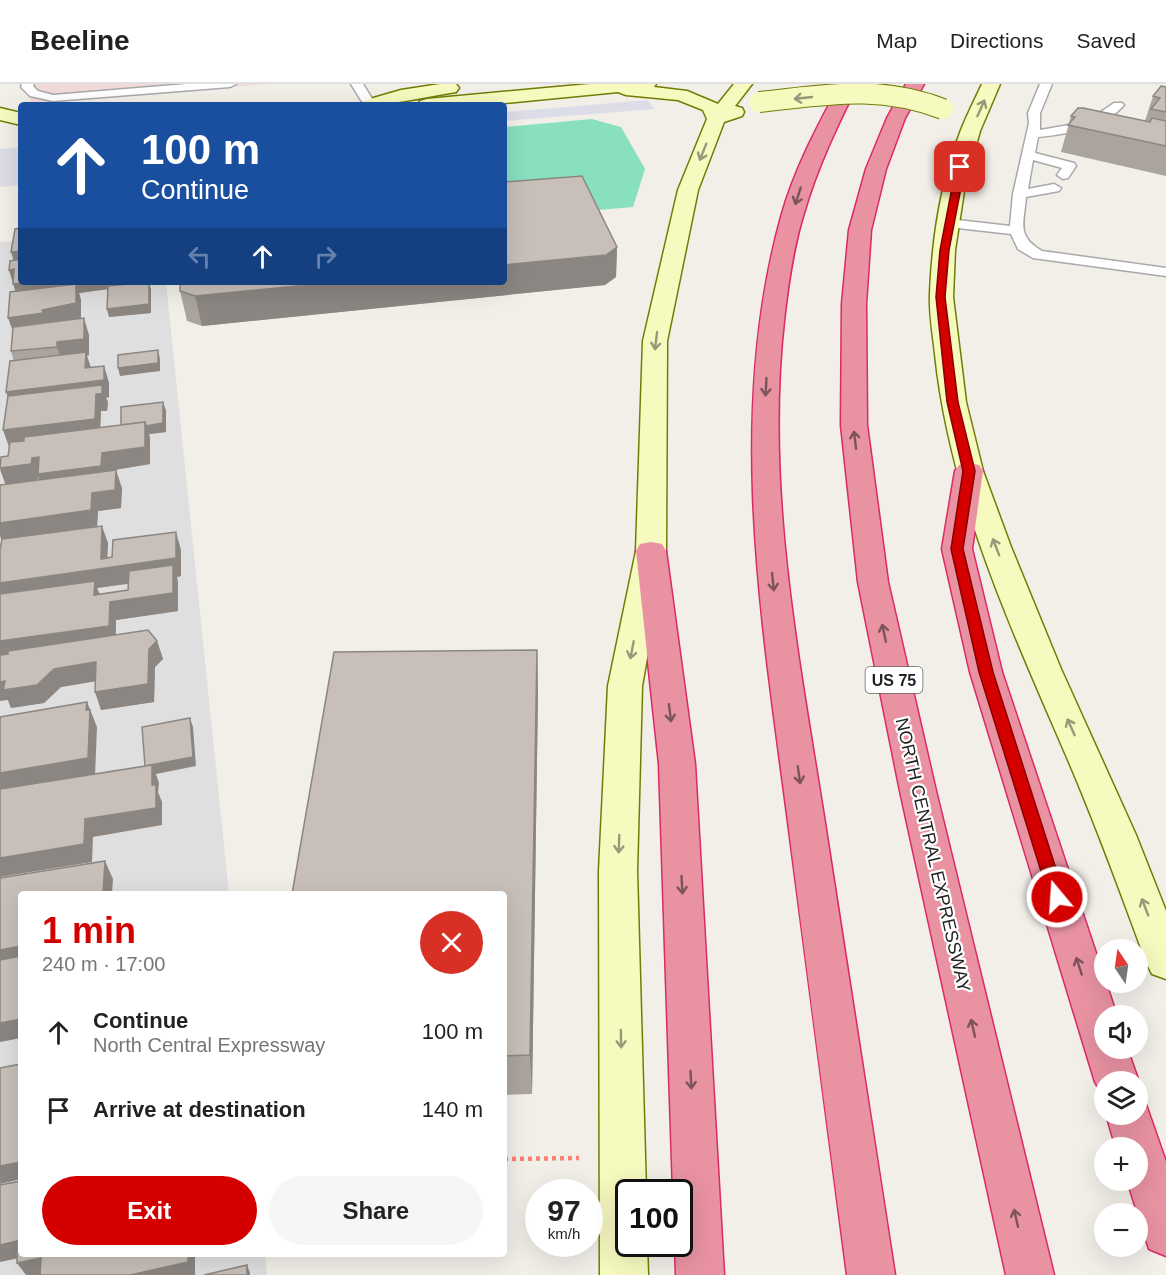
<!DOCTYPE html>
<html lang="en">
<head>
<meta charset="utf-8">
<style>
	body { margin:0; font-family:Arial,sans-serif; background:#f6f6f6; color:#222; height:100vh; display:flex; flex-direction:column; font-size:22px; white-space:nowrap }
	* { box-sizing:border-box; margin:0 }
	p { font-size:20px; color:#767676 }
	.icon { flex:none; width:33px; height:33px; fill:none; stroke:currentColor; stroke-width:2; stroke-linecap:round; stroke-linejoin:round }
	.map { position:relative; flex:1; overflow:hidden }
	.drawer { position:absolute; left:18px; top:807px; width:489px; height:366px; display:flex; flex-direction:column; background:#fff; border-radius:6px; box-shadow:0 6px 24px #0002 }
	.drawer>* { flex:none }
	.guide { position:absolute; left:18px; top:18px; width:489px; height:183px; border-radius:6px; box-shadow:0 6px 24px #0002; background:#1a4fa0; color:#fff; overflow:hidden }
	.needle { width:39px; rotate:347deg }
	.tools { position:absolute; left:1094px; top:855px; display:grid; gap:12px }
	.tools a { display:grid; place-items:center; width:54px; height:54px; border-radius:50%; background:#fff; box-shadow:0 6px 24px #0002; font-size:30px }
	.speed { position:absolute; left:525px; top:1095px; display:flex; gap:12px; font-size:30px; font-weight:700; text-align:center }
	.speed>* { display:grid; place-content:center; width:78px; height:78px; border-radius:50%; background:#fff; box-shadow:0 6px 24px #0002; line-height:1 }
	.speed small { font-size:15px; font-weight:400 }
	.speed .limit { border:3px solid #111; border-radius:9px; background:#fff; color:#111 }
	.pin { position:absolute; display:grid; place-items:center; width:51px; height:51px; color:#fff; margin:-26px; border-radius:12px; box-shadow:0 3px 9px #0006 }
	.me { position:absolute; width:66px; margin:-33px; rotate:342deg; stroke-linejoin:round; filter:drop-shadow(0 0 4px #0008) }
	.turn { display:flex; align-items:center; gap:21px; height:126px; padding:0 24px; font-size:27px }
	.turn .icon { width:78px; height:78px; stroke-width:2.5 }
	.turn b { display:block; font-size:42px; line-height:51px }
	.lanes { display:flex; align-items:center; height:57px; padding:0 24px; background:#0003; justify-content:center; gap:30px; direction:ltr }
	.lanes .off { opacity:.35 }
	.round { display:grid; place-items:center; flex:none; width:63px; height:63px; border-radius:32px; background:#f6f6f6 }
	.overview { display:flex; align-items:center; justify-content:space-between; height:102px; padding:0 24px }
	h1 { font-size:36px; font-weight:800; line-height:45px; color:#d40000 }
	.action { display:flex; gap:12px; margin-top:auto; padding:12px 24px }
	.action a { flex:1; height:69px; border-radius:36px; background:#d40000; color:#fff; font-size:24px; font-weight:800; line-height:69px; text-align:center }
	.action a+a { background:#f6f6f6; color:#222 }
	ul { padding:0; list-style:none }
	li { display:flex; align-items:center; gap:18px; height:78px; padding:0 24px }
	li div { flex:1 }
	li b { display:block; font-size:22px }
	li em { font-style:normal }
	header { display:flex; align-items:center; gap:36px; box-sizing:border-box; height:84px; padding:0 30px; background:#fff; border-bottom:2px solid #e0e0e0 }
	header strong { font-size:28px }
	nav { display:flex; gap:33px; margin-inline-start:auto; font-size:21px }
	.map>svg:first-child { display:block }
</style>
</head>
<body>
<header>
<strong>Beeline</strong>
<nav><a>Map</a><a>Directions</a><a>Saved</a></nav>
</header>
<div class="map">
<svg width="1166" height="1191" viewBox="0 0 1166 1191">
	<rect width="100%" height="100%" fill="#f2efe9"/>
	<path fill="#e0dfdf" d="M21 156V198H166L229 810H21V1170H265L267 1191H0V158Z"/>
	<path fill="#f2dad9" d="M33 0H267L30 20Z"/>
	<path fill="#88e0be" d="M592 35 621 43 645 85 633 123 586 127 504 123V43Z"/>
	<g fill="#dddde8">
		<path d="M648 16 654 25 504 37V28Z"/>
		<path d="M18 63 17 69H21V101L0 103V65Z"/>
	</g>
	<g fill="none" stroke-linecap="round" stroke-linejoin="round">
		<defs>
			<g id="service">
				<path d="M22 0H34L33 2 38 7 53 11 187 0H236L230 3 53 17 30 12 21 3Z"/>
				<path d="M351 0H363L376 21H364Z"/>
				<path d="M1040 0H1052L1040 29V46L1075 40 1095 32 1114 19H1122L1124 21C1103 45 1068 50 1038 53L1035 69 1074 79 1076 82 1068 94 1063 95 1057 91 1062 84 1033 76 1028 105 1054 100 1061 104 1059 107 1026 113C1024 139 1016 152 1042 167L1166 184V192L1033 174 1018 165 1011 150 949 143 942 139 949 135 1010 142 1013 110 1029 39 1028 29Z"/>
			</g>
			<g id="secondary">
				<path d="M440 0H456L459 4 456 8 450 9C420 14 391 21 361 21L363 17 401 6Z"/>
				<path d="M590 0H656L654 3 687 7 718 20 734 0H752L735 22 742 24 744 28 742 32 724 38 698 106 667 257 666 467 642 602 637 787 646 1108H628V1160H647L648 1191H600L599 787 608 602 636 467 643 257 678 106 707 35 703 26 678 16 626 11 618 8 485 21H418L420 17 427 15Z"/>
				<path d="M982 0H1000L980 47 965 101 955 166 953 213 966 318 983 387 1011 463 1061 585 1136 751 1166 827V895L1152 890 1146 878C1122 812 1098 747 1071 683 1014 550 950 415 935 270 933 251 929 230 930 210 932 156 941 97 961 46 967 31 975 15 982 0Z"/>
				<path d="M0 24 21 29V41L0 36Z"/>
			</g>
			<g id="motorway">
				<path d="M840 0H858C837 42 817 84 804 129 793 164 788 201 784 237 765 405 799 574 825 739 848 890 872 1040 895 1191H847C827 1040 807 889 788 738 762 538 726 332 781 133 794 86 817 43 840 0Z"/>
				<path d="M906 0H924L905 34 886 85 871 146 866 220 867 341 888 498 936 707 1054 1191H1006L900 707 858 498 841 341 842 220 849 146 866 85 887 34Z"/>
				<path d="M969 379 979 381 983 387 972 465 1002 588 1117 932H1104V964H1127L1139 998 1137 1002V998H1104V1013L1095 998 970 588 942 465 955 387 959 381Z"/>
				<path d="M651 458 662 460 666 467 695 680 724 1191H676L675 1160H680V1108H673L659 680 636 467 640 460Z"/>
				<path d="M1137 1013 1144 1015 1166 1078V1172L1149 1165 1127 1096H1137V1064H1116L1106 1030H1137Z"/>
			</g>
		</defs>
		<use href="#service" stroke="#a9a9a9" stroke-width="3"/>
		<use href="#secondary" stroke="#707d05" stroke-width="3"/>
		<use href="#motorway" stroke="#dc2a67" stroke-width="3"/>
		<path stroke="#fa8072" stroke-width="4.5" stroke-dasharray="4 4" stroke-linecap="butt" d="M504 1075 579 1074"/>
		<use href="#service" fill="#fff" fill-rule="evenodd"/>
		<use href="#secondary" fill="#f7fabf" fill-rule="evenodd"/>
		<use href="#motorway" fill="#e892a2" fill-rule="evenodd"/>
		<defs>
			<path id="secondary-bridge" d="M759 18C826 11 878 0 943 25"/>
		</defs>
		<use href="#secondary-bridge" stroke="#707d05" stroke-width="22" stroke-linecap="butt"/>
		<use href="#secondary-bridge" stroke="#f7fabf" stroke-width="20"/>
	</g>
	<g fill="#aba49e" fill-rule="evenodd">
		<path d="M1166 3V92L1061 68 1071 32 1145 37 1153 12Z"/>
		<path d="M617 163 616 193 605 201 202 242 187 237 180 207Z"/>
		<path d="M11 168 21 198H117V201L149 198 151 206V229L109 233 107 225 108 205 79 209 81 216V234L89 251V271L87 272 91 283 104 282 109 299V313L106 314 108 318 107 327H101L100 343 121 341 163 318 166 327V348L149 350 150 355V380L108 387 122 404 121 424 98 427 97 442 108 459 107 474 181 466V492L177 493 178 499V527L116 536V551L157 557 163 575 155 583 154 618 101 626 95 597 61 603 44 619 11 624 8 616 1 456 6 401 0 386 8 372 9 363 14 277 11 267 16 207 9 186 14 176ZM128 500V506L100 510 97 504Z"/>
		<path d="M537 566 538 609 532 1010 504 1011V810Z"/>
	</g>
	<g fill="#8b8681">
		<path d="M617 163 616 193 605 201 202 242 195 212 338 198H504V181Z"/>
		<path d="M21 167V183L16 184 11 168Z"/>
		<path d="M14 185 28 198H117V204L79 209 81 216V235L14 250 8 234 18 216 9 186Z"/>
		<path d="M149 198 151 206V229L109 233 107 225Z"/>
		<path d="M84 234 89 251V271L87 272 91 285 104 282 109 299V313L106 314 108 318 107 327H101L100 352 9 363 3 346 12 325 6 308 62 280 57 263V258Z"/>
		<path d="M158 266 160 275V287L120 292 118 284Z"/>
		<path d="M163 318 166 327V348L149 350 150 355V380L108 387 107 399 44 408 38 392 37 398 6 402 0 384 32 374 102 369 145 338Z"/>
		<path d="M116 386 122 404 121 424 98 427 97 444 2 457 0 452V439L92 409Z"/>
		<path d="M102 442 108 459 107 484 176 448 181 466V492L177 493 178 499V527L116 536 115 560 0 576V557L110 518 173 493 97 504 101 515 0 511V499L101 475Z"/>
		<path d="M157 557 163 575 155 583 154 618 101 626 95 608 149 565Z"/>
		<path d="M537 566 538 609 532 1010 530 971Z"/>
		<path d="M96 578 103 596 61 603 44 619 11 624 8 616 0 617V598L54 585Z"/>
		<path d="M87 618 97 643 95 692 0 709V689L86 626Z"/>
		<path d="M190 634 193 643 196 682 156 690 159 699 158 708 162 718V741L93 753 92 778 0 793V774L85 735 145 683Z"/>
		<path d="M105 777 113 795 112 810H103Z"/>
		<path d="M21 862V881L0 884V866Z"/>
		<path d="M21 935V954L0 958V939Z"/>
		<path d="M21 1078V1095L0 1100V1082Z"/>
		<path d="M17 1157 28 1172 0 1178V1161Z"/>
		<path d="M188 1170H195V1191H130Z"/>
		<path d="M41 1174 52 1188 39 1191H26L17 1179Z"/>
		<path d="M247 1181 250 1189V1191H247Z"/>
	</g>
	<g fill="#c7bfb8" stroke="#8b8681" stroke-width="1.5">
		<path d="M1161 2 1166 3V28L1151 25 1160 14 1153 12Z"/>
		<path d="M1078 24H1083L1150 38 1152 34 1166 37V62L1068 41 1075 33 1071 32Z"/>
		<path d="M582 92 617 163 606 171 504 181V98Z"/>
		<path d="M21 144V167L11 168 15 145Z"/>
		<path d="M21 175V198H28L13 200 14 185 9 186 10 177Z"/>
		<path d="M149 198V220L107 225 108 202Z"/>
		<path d="M180 198H338L195 212 180 207Z"/>
		<path d="M76 200V219L42 226 43 229 8 234 10 208Z"/>
		<path d="M84 234V255L57 258V263L11 267 13 243Z"/>
		<path d="M158 266V279L118 284V271Z"/>
		<path d="M86 268 85 284 104 282V296L6 308 10 277Z"/>
		<path d="M102 301V310H96L95 335 3 346 8 312Z"/>
		<path d="M163 318V339L146 342 145 338 121 341V323Z"/>
		<path d="M145 338V363L102 369 101 382 38 390 39 373 32 374 31 380 0 384 1 373 8 372 10 358 24 357V353Z"/>
		<path d="M116 386 115 406 92 409 91 426 0 439V401Z"/>
		<path d="M102 442 101 475 112 473 113 456 176 448V474L0 499V466L2 455Z"/>
		<path d="M173 481V509L110 518 109 542 0 557V510L95 497 94 511 128 506 129 487Z"/>
		<path d="M148 546 157 557 149 565 148 600 95 608 96 578 54 585 37 601 3 606 5 597 0 598V571L8 570V567Z"/>
		<path d="M537 566 530 971 504 972V810H292L334 568Z"/>
		<path d="M87 618 86 626H90L88 674 0 689V633Z"/>
		<path d="M190 634 193 673 145 682 142 643Z"/>
		<path d="M152 681V701H156V724L85 735 84 760 0 774V705Z"/>
		<path d="M105 777 103 810H21V862L0 866V794Z"/>
		<path d="M21 872V935L0 939V876Z"/>
		<path d="M21 980V1078L0 1082V984Z"/>
		<path d="M21 1097V1170H188V1178L130 1191H40L41 1174 17 1179V1157L0 1161V1101Z"/>
		<path d="M247 1181V1191H204Z"/>
	</g>
	<defs><path id="oneway-shaft" d="M-6 0H5M1.5-3L5.5 0L1.5 3" fill="none" stroke-width="1.6" stroke-linecap="round" stroke-linejoin="round" transform="scale(1.5)"/></defs>
	<g stroke="#979978">
		<use href="#oneway-shaft" transform="translate(803 14) rotate(174)"/>
		<use href="#oneway-shaft" transform="translate(981 24) rotate(-66)"/>
		<use href="#oneway-shaft" transform="translate(703 68) rotate(112)"/>
		<use href="#oneway-shaft" transform="translate(656 257) rotate(97)"/>
		<use href="#oneway-shaft" transform="translate(996 463) rotate(-111)"/>
		<use href="#oneway-shaft" transform="translate(632 566) rotate(101)"/>
		<use href="#oneway-shaft" transform="translate(1071 643) rotate(-114)"/>
		<use href="#oneway-shaft" transform="translate(619 760) rotate(92)"/>
		<use href="#oneway-shaft" transform="translate(1145 823) rotate(-111)"/>
		<use href="#oneway-shaft" transform="translate(621 955) rotate(89)"/>
	</g>
	<g stroke="#7b545c">
		<use href="#oneway-shaft" transform="translate(798 112) rotate(108)"/>
		<use href="#oneway-shaft" transform="translate(766 303) rotate(93)"/>
		<use href="#oneway-shaft" transform="translate(855 356) rotate(-97)"/>
		<use href="#oneway-shaft" transform="translate(773 498) rotate(84)"/>
		<use href="#oneway-shaft" transform="translate(884 549) rotate(-102)"/>
		<use href="#oneway-shaft" transform="translate(670 629) rotate(83)"/>
		<use href="#oneway-shaft" transform="translate(799 691) rotate(82)"/>
		<use href="#oneway-shaft" transform="translate(682 801) rotate(87)"/>
		<use href="#oneway-shaft" transform="translate(1079 882) rotate(-108)"/>
		<use href="#oneway-shaft" transform="translate(973 944) rotate(-103)"/>
		<use href="#oneway-shaft" transform="translate(691 996) rotate(87)"/>
		<use href="#oneway-shaft" transform="translate(1016 1134) rotate(-103)"/>
	</g>
	<path fill="#d40000" stroke="#8a0000" stroke-width="1.5" d="M960 80 965 83 949 166 945 213 958 318 975 387 963 465 993 588 1065 813 1063 817 1057 819 1051 817 1049 813 979 588 951 465 963 387 947 318 936 213 940 166 956 83Z"/>
	<g text-anchor="middle" dominant-baseline="central" stroke-width="4.5" stroke-linejoin="round" paint-order="stroke">
		<rect fill="#fff" stroke="#646464" stroke-width="1.5" x="865.5" y="583" width="57" height="26" rx="4.5"/>
		<g font-size="16" font-weight="bold" fill="#222">
			<text x="894" y="596">US 75</text>
		</g>
		<g font-size="18" fill="#222" stroke="#fff">
			<text transform="translate(933 771) rotate(77)">NORTH CENTRAL EXPRESSWAY</text>
		</g>
	</g>
</svg>
<div class="tools">
<a><svg class="needle" viewBox="-14 -14 28 28"><path d="M0-13l5 13h-10z" fill="#e53935"/><path d="M0 13l5-13h-10z" fill="#767676"/></svg></a>
<a><svg class="icon" aria-label="sound" viewBox="0 0 24 24"><path d="M4 9h4l5-4v14l-5-4H4zM17 9q2 3 0 6"/></svg></a>
<a><svg class="icon" aria-label="layers" viewBox="0 0 24 24"><path d="M12 4l9 5-9 5-9-5zM3 14l9 5 9-5"/></svg></a>
<a>+</a>
<a>−</a>
</div>
<div class="speed"><div>97<small>km/h</small></div><div class="limit">100</div></div>
<div class="pin" style="left:960px;top:83px;background:#d93025"><svg class="icon" aria-label="arrive" viewBox="0 0 24 24"><path d="M6 21V4h12l-3 4 3 4H6"/></svg></div>
<svg class="me" style="left:1057px;top:813px" viewBox="-20 -20 40 40"><circle r="17" fill="#d40000" stroke="#fff" stroke-width="3"/><path d="M0-11L8 9 0 5-8 9z" fill="#fff"/></svg>
<div class="guide">
<div class="turn"><svg class="icon" aria-label="ahead" viewBox="0 0 24 24"><path d="M12 20V5M6 11l6-6 6 6"/></svg><div><b>100 m</b>Continue</div></div>
<div class="lanes"><svg class="icon off" aria-label="left" viewBox="0 0 24 24"><path d="M17 20v-9H6M10 6l-5 5 5 5"/></svg><svg class="icon" aria-label="ahead" viewBox="0 0 24 24"><path d="M12 20V5M6 11l6-6 6 6"/></svg><svg class="icon off" aria-label="right" viewBox="0 0 24 24"><path d="M7 20v-9h11M14 6l5 5-5 5"/></svg></div>
</div>
<section class="drawer">
<div class="overview"><div><h1>1 min</h1><p>240 m · 17:00</p></div><a class="round" style="background:#d93025;color:#fff"><svg class="icon" aria-label="close" viewBox="0 0 24 24"><path d="M6 6l12 12M18 6L6 18"/></svg></a></div>
<ul>
<li><svg class="icon" aria-label="ahead" viewBox="0 0 24 24"><path d="M12 20V5M6 11l6-6 6 6"/></svg><div><b>Continue</b><p>North Central Expressway</p></div><em>100 m</em></li>
<li><svg class="icon" aria-label="arrive" viewBox="0 0 24 24"><path d="M6 21V4h12l-3 4 3 4H6"/></svg><div><b>Arrive at destination</b></div><em>140 m</em></li>
</ul>
<div class="action"><a>Exit</a><a>Share</a></div>
</section>
</div>
</body>
</html>
